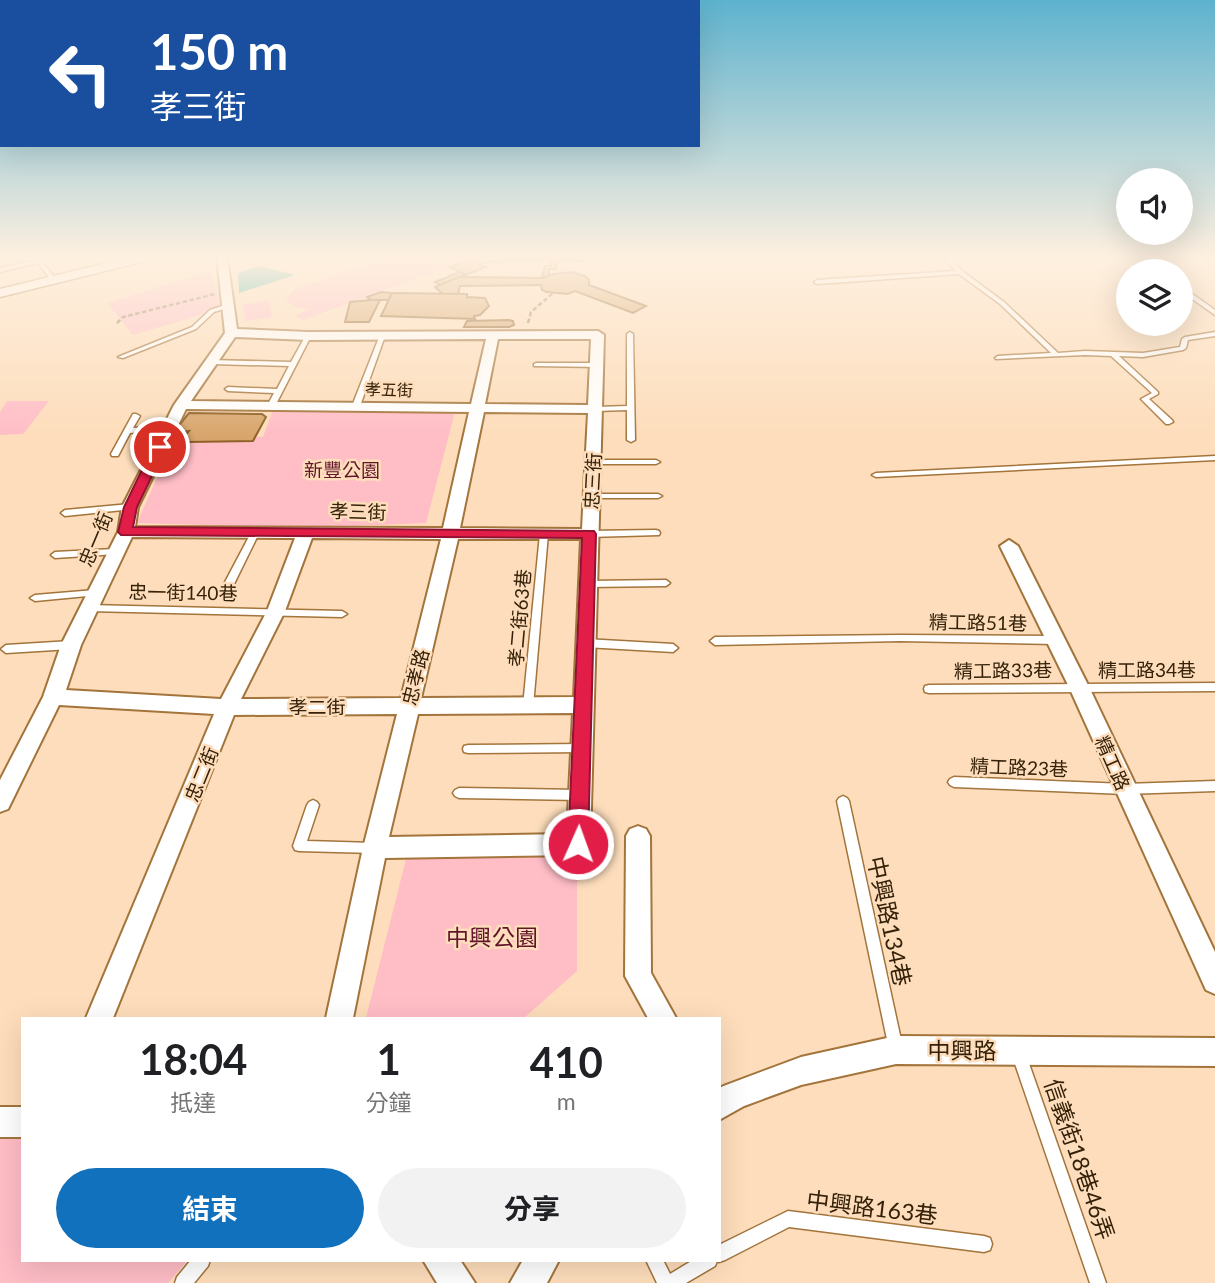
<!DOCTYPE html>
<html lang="zh-TW">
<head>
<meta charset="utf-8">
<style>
	body { margin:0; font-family:Lato,"Noto Sans TC",sans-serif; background:#f2f2f2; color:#202124; height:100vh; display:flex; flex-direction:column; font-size:26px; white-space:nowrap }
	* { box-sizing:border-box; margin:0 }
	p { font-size:23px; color:#757577 }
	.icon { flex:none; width:38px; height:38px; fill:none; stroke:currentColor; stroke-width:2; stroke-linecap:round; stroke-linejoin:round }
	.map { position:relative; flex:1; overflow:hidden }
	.sheet { position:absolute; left:21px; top:1017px; width:700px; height:245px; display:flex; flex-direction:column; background:#fff; border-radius:0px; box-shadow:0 7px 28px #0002 }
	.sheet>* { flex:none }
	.hud { position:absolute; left:0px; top:0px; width:700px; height:147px; box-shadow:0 7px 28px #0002; background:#1a4fa0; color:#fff; overflow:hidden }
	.buttons { position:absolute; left:1116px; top:168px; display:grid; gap:14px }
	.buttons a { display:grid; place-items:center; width:77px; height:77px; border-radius:50%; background:#fff; box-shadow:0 7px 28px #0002; font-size:35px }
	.pin { position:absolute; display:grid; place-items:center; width:60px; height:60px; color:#fff; margin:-30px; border:4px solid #fff; border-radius:50%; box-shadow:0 2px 7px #0007 }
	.me { position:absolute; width:77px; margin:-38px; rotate:2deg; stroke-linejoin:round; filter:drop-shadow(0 0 5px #0008) }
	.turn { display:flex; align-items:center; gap:24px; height:147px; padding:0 35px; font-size:32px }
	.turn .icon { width:91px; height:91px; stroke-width:2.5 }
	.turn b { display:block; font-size:49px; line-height:60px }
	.eta { display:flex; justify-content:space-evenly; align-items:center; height:119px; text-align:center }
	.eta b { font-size:42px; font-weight:700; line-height:49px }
	.action { display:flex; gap:14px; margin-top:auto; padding:14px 35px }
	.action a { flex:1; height:80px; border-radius:42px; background:#1271bd; color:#fff; font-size:28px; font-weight:700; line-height:80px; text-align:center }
	.action a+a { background:#f2f2f2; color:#202124 }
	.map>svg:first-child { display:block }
</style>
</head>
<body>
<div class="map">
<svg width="1215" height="1283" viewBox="0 0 1215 1283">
	<rect width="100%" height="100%" fill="#fdddbb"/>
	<g fill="#ffbdc6">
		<path d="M391 257H425L432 266 460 257 470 259 303 320 295 315 310 309 295 307 286 300 293 290Z"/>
		<path d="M211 271 220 309 133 335 107 303Z"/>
		<path d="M268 300 272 317 246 321 242 305Z"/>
		<path d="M7 401H49L23 434 0 435V412Z"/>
		<path d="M273 410 455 412 426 523 302 528 137 523 176 435 263 437Z"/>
		<path d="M577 855V971L524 1018H366L406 859Z"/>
		<path d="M23 1137V1260H188L168 1283H0V1138Z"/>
	</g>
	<path fill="#2caea8" d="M259 266 295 275 239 293 238 273Z"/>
	<g fill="#d8a66d" stroke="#8e6126" stroke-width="2">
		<path d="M479 257H587L586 261 558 260 556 269H549V275L544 278H542L545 266H551L552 260H508L499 263 490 261 480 264 486 267 465 275 450 267Z"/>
		<path d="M460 272 465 275 440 285 435 282Z"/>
		<path d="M572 272 585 276 589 280V285L646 306 633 313 575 291 568 294 547 292 542 290 541 285 460 286 458 294H443L435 287 459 277 544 278 553 274Z"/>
		<path d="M381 292 392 293 389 300H371L367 297Z"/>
		<path d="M392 293 467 294V297L485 298 489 306 480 315 474 316 475 319 381 316Z"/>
		<path d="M371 300H380L369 322H345L350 302Z"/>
		<path d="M509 320 513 321 514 325 509 327H464L467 321Z"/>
		<path d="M189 413 262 414 266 417 253 441 187 442 183 438 189 431 180 432 176 429Z"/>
	</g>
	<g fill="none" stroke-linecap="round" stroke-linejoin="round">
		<defs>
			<g id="service">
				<path d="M34 257H39L40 259 57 257V258L42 262 56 279 55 280H51L38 263 0 272V268L35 260Z"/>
				<path d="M943 257H949L962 271 1004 302 1058 353 1085 351 1143 353 1180 347 1182 339 1185 337 1215 332V336L1188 340 1186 348 1183 350 1143 357 1119 356 1158 392V394L1149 399 1172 420 1173 422 1169 424H1166L1141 399 1152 393 1111 356 1085 355 996 359 995 358 998 356 1051 353 1000 304 959 274 817 284 814 282 817 280 956 271Z"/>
				<path d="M1136 257H1142L1161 271H1155Z"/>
				<path d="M1181 286 1215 310V315L1181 291Z"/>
				<path d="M228 304 231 306 230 307 214 312 196 329 123 358 118 357 192 327 210 310Z"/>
				<path d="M630 332 633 334 635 440 631 442 627 440V410L596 411 592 409 596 407 627 406V334Z"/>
				<path d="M306 335 311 336 274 408H268L267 406 274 393 228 391 225 389 228 387 277 389 289 366 211 364 208 362 211 360 291 362Z"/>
				<path d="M380 335 385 336 360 406 359 408H353L352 406Z"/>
				<path d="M536 363H599L602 365 599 367 534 366V364Z"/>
				<path d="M133 414H136L140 416 133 428 169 425 173 427 169 429 130 433 118 456H112L111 454Z"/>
				<path d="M1215 456V460L876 477 872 475 876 473Z"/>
				<path d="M590 460H656L660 462 656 464H590Z"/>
				<path d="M588 494H658L662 496 658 498H588Z"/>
				<path d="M130 504 133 505V509L65 516 61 513 65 510Z"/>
				<path d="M256 528 260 531 234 584 229 587 226 586 224 584 252 531Z"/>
				<path d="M656 530 659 531 660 533 659 535 589 537 585 534 589 531Z"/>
				<path d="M544 531 548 534 533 706 532 709H524L523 706 540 534Z"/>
				<path d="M114 549 117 550 118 552 117 554 55 558 51 555 55 552Z"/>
				<path d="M666 580 670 583 666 586 587 587 582 584 587 581Z"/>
				<path d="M95 590 98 591 100 593 98 595 35 601 30 598 35 595Z"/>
				<path d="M89 605 342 611 347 614 342 617 89 611 84 608Z"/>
				<path d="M900 635 1055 636 1060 640 1055 644 900 641 715 645 710 641 715 637Z"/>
				<path d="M585 639 673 644 678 648 673 652 585 647 580 643Z"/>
				<path d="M71 641 76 645 71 649 6 653 1 649 6 645Z"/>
				<path d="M1215 683V691L929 693 925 692 924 689 925 686 929 685Z"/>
				<path d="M582 744 586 745 587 748 586 751 582 752 468 753 464 752 463 749 464 746 468 745Z"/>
				<path d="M954 777 1125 784 1215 781V791L1125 794 954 787 950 785 948 782 950 779Z"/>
				<path d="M459 788 579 790 583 792 585 795 583 798 579 800 459 798 455 796 453 793 455 790Z"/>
				<path d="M843 796 847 798 849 801 903 1049 901 1054 896 1056 891 1054 889 1049 837 801 839 798Z"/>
				<path d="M313 800 317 802 319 805 307 841 374 843 378 844 380 848 378 852 374 853 299 851 295 850 293 846 307 805 309 802Z"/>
				<path d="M1019 1048 1024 1050 1026 1055 1106 1283H1090L1012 1055 1014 1050Z"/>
				<path d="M788 1211 984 1236 990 1238 992 1244 990 1250 984 1252 789 1227 725 1260 719 1262 717 1261 715 1266 686 1283H657L646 1260H663L670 1274 693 1260H719V1245Z"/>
				<path d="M191 1260H210L208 1266 194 1283H175L177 1277Z"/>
			</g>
			<g id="minor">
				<path d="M217 257H227L237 329 308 332 598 331 604 335 590 844 586 851 578 855 385 858 353 1018H326L363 848 397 714 234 715 113 1018H86L214 714 59 705 8 809 0 812V780L43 697 61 645 118 532 122 507 174 405 225 333ZM235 337 308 340 486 339 471 404 191 401ZM498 339H591L588 405 485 404ZM186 409 469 412 443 528 135 527 138 507ZM484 412 588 413 582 529 460 528ZM132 537 295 538 267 611 221 699 66 690 81 645ZM312 538 441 539 401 698 241 699 285 611ZM458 539H581L574 697 421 698ZM573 713 567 834 389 837 418 714Z"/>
				<path d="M1009 540 1018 546 1089 687 1215 952V994L1206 990 1069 687 1000 546Z"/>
				<path d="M638 826 646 829 650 836 651 973 676 1018H648L625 976 626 836 630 829Z"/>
				<path d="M896 1036 1215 1038V1066L896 1064 801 1085 744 1106 719 1120V1088L726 1085 801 1057Z"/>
				<rect x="0" y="1107" width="23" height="30"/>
				<path d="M423 1260H460L475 1283H437Z"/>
				<path d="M523 1260H559L547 1283H510Z"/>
			</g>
			<path id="tertiary" d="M131 257H151L150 260 0 297V289Z"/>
		</defs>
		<use href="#service" stroke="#a3743b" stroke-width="3"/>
		<use href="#minor" stroke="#a3743b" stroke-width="4"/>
		<use href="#tertiary" stroke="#a3743b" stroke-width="3"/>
		<g stroke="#957b5e" stroke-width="2.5" stroke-dasharray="4.5 2.5" stroke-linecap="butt">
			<path d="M117 323 123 317 215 294"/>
			<path d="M528 323 531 312 553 293"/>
		</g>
		<use href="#service" fill="#fff" fill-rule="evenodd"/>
		<use href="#minor" fill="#fff" fill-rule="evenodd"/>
		<use href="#tertiary" fill="#fff" fill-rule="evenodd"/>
	</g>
	<linearGradient id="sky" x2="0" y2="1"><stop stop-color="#5db2ce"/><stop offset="0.59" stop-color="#fef0e0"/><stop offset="1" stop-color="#fef0e0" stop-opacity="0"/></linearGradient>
	<rect width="1215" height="436" fill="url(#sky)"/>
	<path fill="#e11d48" stroke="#92132f" stroke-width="2" d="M160 443 166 447 137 507 133 527 594 531 596 534 588 844 585 850 578 852 571 850 568 844 582 538 121 535 118 532 124 507 153 447Z"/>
	<g text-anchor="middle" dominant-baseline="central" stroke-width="5" stroke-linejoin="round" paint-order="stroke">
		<g font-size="16" fill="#342108" stroke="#fdddbb">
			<text transform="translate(389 389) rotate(2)">孝五街</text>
		</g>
		<g font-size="19" fill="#62142a" stroke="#fdddbb">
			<text x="342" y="469">新豐公園</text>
		</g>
		<g font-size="19" fill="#342108" stroke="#fdddbb">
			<text transform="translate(592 481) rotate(-87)">忠三街</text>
			<text transform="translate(358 511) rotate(2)">孝三街</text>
			<text transform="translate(95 539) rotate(-67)">忠一街</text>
			<text transform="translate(183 592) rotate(1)">忠一街140巷</text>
			<text transform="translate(519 618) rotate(-85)">孝二街63巷</text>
			<text transform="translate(978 622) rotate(1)">精工路51巷</text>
			<text x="1147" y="669">精工路34巷</text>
			<text transform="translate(1003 670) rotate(-1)">精工路33巷</text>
			<text transform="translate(415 677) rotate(-76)">忠孝路</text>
			<text x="317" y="706">孝二街</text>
			<text transform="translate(1113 763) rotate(66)">精工路</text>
			<text transform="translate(1019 767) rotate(2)">精工路23巷</text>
			<text transform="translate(201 774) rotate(-68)">忠二街</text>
		</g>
		<g font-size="23" fill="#342108" stroke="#fdddbb">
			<text transform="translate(890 921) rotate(78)">中興路134巷</text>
			<text x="962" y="1050">中興路</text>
			<text transform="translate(1080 1159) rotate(71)">信義街18巷46弄</text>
			<text transform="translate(872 1207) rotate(7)">中興路163巷</text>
		</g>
		<g font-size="23" fill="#62142a" stroke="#fdddbb">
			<text x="492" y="937">中興公園</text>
		</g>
	</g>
</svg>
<div class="buttons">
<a><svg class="icon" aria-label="sound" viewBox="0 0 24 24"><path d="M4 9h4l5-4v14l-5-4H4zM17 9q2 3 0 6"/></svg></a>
<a><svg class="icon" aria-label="layers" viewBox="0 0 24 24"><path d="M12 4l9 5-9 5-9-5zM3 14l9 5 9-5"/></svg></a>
</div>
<div class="pin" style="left:160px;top:447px;background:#d93025"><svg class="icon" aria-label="arrive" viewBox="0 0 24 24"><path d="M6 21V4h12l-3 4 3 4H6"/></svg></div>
<svg class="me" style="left:578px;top:844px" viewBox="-20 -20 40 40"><circle r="17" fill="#e11d48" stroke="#fff" stroke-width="3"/><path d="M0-11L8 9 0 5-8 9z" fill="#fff"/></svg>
<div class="hud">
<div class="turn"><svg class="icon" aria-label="left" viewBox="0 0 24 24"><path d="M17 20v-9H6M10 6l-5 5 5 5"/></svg><div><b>150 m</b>孝三街</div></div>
</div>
<section class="sheet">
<div class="eta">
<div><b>18:04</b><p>抵達</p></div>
<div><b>1</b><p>分鐘</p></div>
<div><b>410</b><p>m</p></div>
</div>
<div class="action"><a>結束</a><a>分享</a></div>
</section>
</div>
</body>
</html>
